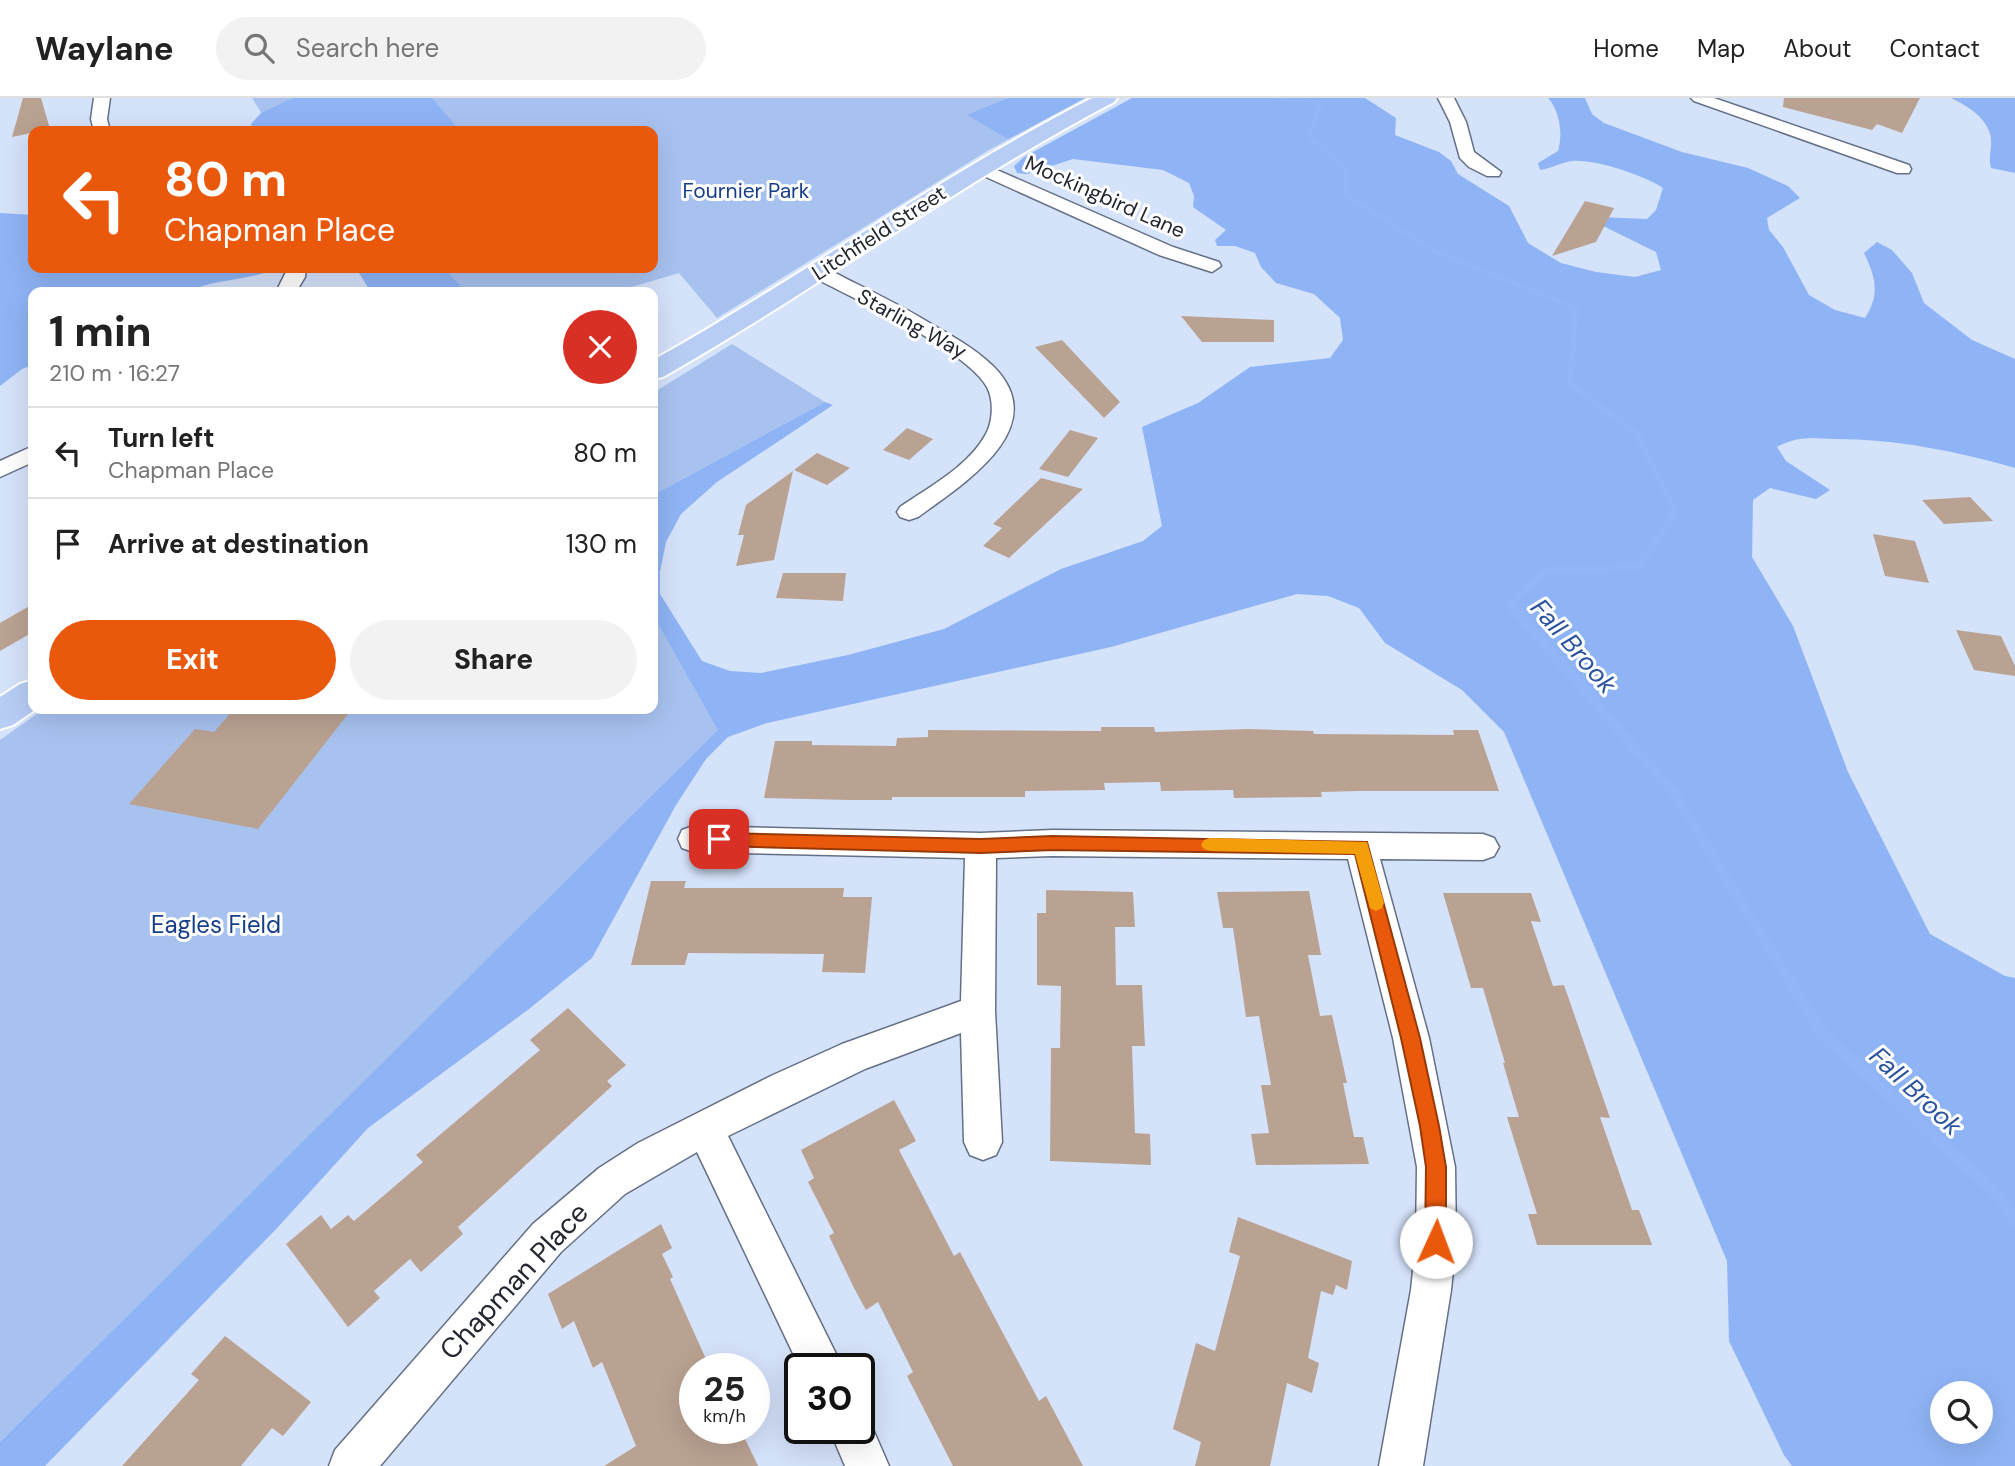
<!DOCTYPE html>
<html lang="en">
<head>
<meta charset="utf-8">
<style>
	body { margin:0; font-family:"DM Sans",sans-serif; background:#f2f2f2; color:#222; height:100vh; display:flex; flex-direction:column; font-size:26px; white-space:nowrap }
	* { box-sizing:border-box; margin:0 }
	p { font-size:23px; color:#767676 }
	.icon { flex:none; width:38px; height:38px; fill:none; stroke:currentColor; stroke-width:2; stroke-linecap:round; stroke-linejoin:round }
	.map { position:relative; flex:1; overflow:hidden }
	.sheet { position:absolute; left:28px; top:189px; width:630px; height:427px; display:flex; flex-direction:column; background:#fff; border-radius:14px; box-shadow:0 7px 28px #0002 }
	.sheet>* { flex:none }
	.hud { position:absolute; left:28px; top:28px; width:630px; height:147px; border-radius:14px; box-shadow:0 7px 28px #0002; background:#ea580c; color:#fff; overflow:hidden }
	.buttons { position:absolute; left:1930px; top:1283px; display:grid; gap:14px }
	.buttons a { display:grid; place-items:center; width:63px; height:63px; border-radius:50%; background:#fff; box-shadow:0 7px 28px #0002; font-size:35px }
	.speed { position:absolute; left:679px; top:1255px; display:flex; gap:14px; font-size:35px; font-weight:700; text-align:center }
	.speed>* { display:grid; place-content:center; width:91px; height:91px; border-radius:50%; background:#fff; box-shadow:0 7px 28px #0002; line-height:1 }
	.speed small { font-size:18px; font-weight:400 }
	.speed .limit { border:4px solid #111; border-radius:10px; background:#fff; color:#111 }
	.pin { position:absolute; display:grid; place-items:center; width:60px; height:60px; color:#fff; margin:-30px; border-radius:14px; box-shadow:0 4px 10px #0006 }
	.me { position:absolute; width:77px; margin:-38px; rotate:2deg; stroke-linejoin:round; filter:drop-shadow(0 0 5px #0008) }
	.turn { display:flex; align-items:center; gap:24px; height:147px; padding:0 21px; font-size:32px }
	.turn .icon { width:91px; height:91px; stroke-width:2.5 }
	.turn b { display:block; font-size:49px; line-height:60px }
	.round { display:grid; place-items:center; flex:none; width:74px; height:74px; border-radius:37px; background:#f2f2f2 }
	.headline { display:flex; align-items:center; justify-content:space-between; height:119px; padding:0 21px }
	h1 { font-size:42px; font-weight:800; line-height:52px }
	.primary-button { display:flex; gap:14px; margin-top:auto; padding:14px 21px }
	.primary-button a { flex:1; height:80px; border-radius:42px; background:#ea580c; color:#fff; font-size:28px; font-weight:800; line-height:80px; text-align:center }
	.primary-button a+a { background:#f2f2f2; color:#222 }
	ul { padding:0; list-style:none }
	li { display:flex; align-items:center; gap:21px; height:91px; padding:0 21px; border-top:2px solid #e0e0e0 }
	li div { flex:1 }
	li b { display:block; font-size:26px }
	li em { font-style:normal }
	header { display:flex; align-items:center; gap:42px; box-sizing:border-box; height:98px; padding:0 35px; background:#fff; border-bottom:2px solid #e0e0e0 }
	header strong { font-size:33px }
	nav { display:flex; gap:38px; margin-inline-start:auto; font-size:24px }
	.search { width:490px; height:63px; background:#f2f2f2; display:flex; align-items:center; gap:18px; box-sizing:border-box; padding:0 24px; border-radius:38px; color:#767676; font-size:26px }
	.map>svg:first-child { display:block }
</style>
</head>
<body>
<header>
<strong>Waylane</strong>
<div class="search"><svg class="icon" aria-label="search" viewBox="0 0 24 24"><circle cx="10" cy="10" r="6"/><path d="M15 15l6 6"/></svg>Search here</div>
<nav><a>Home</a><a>Map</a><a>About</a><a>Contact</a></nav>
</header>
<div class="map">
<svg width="2015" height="1368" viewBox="0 0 2015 1368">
	<rect width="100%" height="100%" fill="#d4e2fa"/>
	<g fill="#a8c2f0">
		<path d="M252 0H1085L989 52 717 220 679 175 615 194H371L356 170H653V33H273Z"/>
		<path d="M732 246 825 304 653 397V295Z"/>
		<path d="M653 517 719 632 0 1344V642L44 611H653Z"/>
	</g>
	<g fill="#8fb4f5" fill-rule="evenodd">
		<path d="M293 0H432L460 33H253L251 26 261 15Z"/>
		<path d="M1008 0H1085L1008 41 967 17Z"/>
		<path d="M1132 0H1365L1396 20 1395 37 1439 54 1451 63 1458 76 1509 108 1528 145 1561 165 1596 174 1635 179 1661 172 1656 154 1593 123 1598 119 1647 121 1656 112 1663 90C1643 77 1595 61 1572 63 1561 64 1551 71 1540 72L1538 65 1558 53C1563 37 1560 13 1548 0H1585L1592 16 1604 25 1682 54 1748 70 1788 88 1800 100 1767 120 1769 132 1783 149 1809 197 1835 212 1865 220C1880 196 1876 180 1864 155L1877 144 1892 152 1912 175 1924 205 1972 242 2015 261V370C1955 353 1897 341 1834 341 1813 340 1796 338 1777 349L1786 363 1830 392 1816 401 1770 390 1753 402 1752 459 1793 528 1848 674 1930 836 2005 878 2015 880V1368H1792L1784 1357 1729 1243 1727 1163 1504 634 1462 592 1385 545 1359 510 1328 498 1297 496 1111 549 767 625 728 639 706 661 676 707 592 860 529 911 368 1030 279 1128 45 1368H0V1344L718 632 653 517V397L825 304 833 307 717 384 681 416 666 444 660 474V496L702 563 730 573 761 575 848 557 944 531 1061 471 1143 443 1162 428 1142 329 1198 305 1250 269 1330 260 1343 242 1340 220 1314 196 1276 185 1261 169 1255 155 1235 148H1217L1215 142 1226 132 1193 109 1194 98 1189 85 1163 72 1073 61 1027 76 1017 75 1014 68 1024 59ZM1942 1295H1981V1334H1942Z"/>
		<path d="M1951 0H2015V75L1991 70C1988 59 1992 51 1991 41 1989 21 1968 8 1951 0Z"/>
		<path d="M0 115 33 117V170H278C249 183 215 180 187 194H33V267L22 271 0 288Z"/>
		<path d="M356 170H444L466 194H371Z"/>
	</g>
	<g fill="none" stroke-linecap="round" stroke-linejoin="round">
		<path stroke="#91b5f7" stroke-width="5" d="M1278 0 1321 5 1309 38 1346 72 1345 96 1434 153 1576 210 1575 221"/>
		<path stroke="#91b5f7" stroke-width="7" d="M1512 508 1510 506 1546 472 1638 469 1675 414 1637 336 1570 285 1575 220"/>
		<path stroke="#91b5f7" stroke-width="10" d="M1510 507 1674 695 1789 882"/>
		<path stroke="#91b5f7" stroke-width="12" d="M1788 880 1821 934 2001 1100 2015 1125"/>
	</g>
	<g fill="#baa292">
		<path d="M23 0H41L50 31 12 39Z"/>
		<path d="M1784 0H1920L1902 35 1877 26 1872 32 1783 9Z"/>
		<path d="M1585 103 1614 110 1596 144 1552 158Z"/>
		<path d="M1181 218 1274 222V244H1202Z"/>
		<path d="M1062 242 1120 304 1104 320 1035 249Z"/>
		<path d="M907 330 933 341 909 362 883 352Z"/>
		<path d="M1070 332 1098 340 1068 379 1039 371Z"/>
		<path d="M817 355 850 370 827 387 794 372Z"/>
		<path d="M793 373 774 462 736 468 744 437H738L746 407Z"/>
		<path d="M1041 380 1083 391 1009 460 983 448 1002 430 993 426Z"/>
		<path d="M1970 399 1993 423 1944 426 1922 402Z"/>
		<path d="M1873 436 1915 443 1929 485 1885 478Z"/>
		<path d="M783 475H846L843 503 776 500Z"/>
		<path d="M33 506V534L0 553V525Z"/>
		<path d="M1956 532 2001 538 2015 568V578L1974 572Z"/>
		<path d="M234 611H352L258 731 129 706 195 631 214 634Z"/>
		<path d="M1101 629H1154L1155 634 1249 631 1313 633 1314 636 1454 637 1453 632H1478L1499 693H1359L1321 694 1322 699 1234 700 1233 692 1161 693 1160 684 1104 685 1105 692 1025 693V699H892V702H850L764 700 775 643H812V647L896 648 897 640 928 639V632L1101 633Z"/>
		<path d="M651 783H686L684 790H844L843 799H872L865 875 822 874 824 856 688 855 685 867H631Z"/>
		<path d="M1046 792 1133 794 1135 829H1115L1116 887H1142L1145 948H1132L1135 1035 1150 1036 1151 1067 1050 1063 1051 950H1060L1061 888 1037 887V815H1046Z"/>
		<path d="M1309 793 1321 857H1308L1320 918 1332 917 1347 985H1343L1354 1039H1363L1369 1066 1256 1067 1251 1036 1269 1035 1261 987H1271L1259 918 1246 919 1233 830H1223L1217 794Z"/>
		<path d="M1443 795H1531L1541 824 1531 823 1553 888 1564 887 1610 1020 1600 1019 1632 1112H1639L1652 1147H1537L1528 1116H1537L1507 1019H1519L1503 965H1505L1483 890H1471Z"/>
		<path d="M568 910 626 967 607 983 612 988 458 1129 463 1136 421 1174 410 1161 374 1193 380 1200 348 1229 286 1146 321 1117 331 1131 348 1117 354 1123 423 1064 416 1057 540 952 530 942Z"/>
		<path d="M894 1002 916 1043 899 1052 954 1158 960 1154 1039 1303 1046 1298 1083 1368H953L907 1278 913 1274 878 1204 866 1212 854 1190 829 1138 834 1135 808 1084 814 1080 801 1052Z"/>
		<path d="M1238 1119 1352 1163 1347 1192 1336 1187 1333 1197 1321 1193 1308 1260 1319 1265 1312 1295 1287 1285 1270 1368H1195L1201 1344 1173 1331 1196 1245 1215 1253 1240 1158 1229 1154Z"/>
		<path d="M661 1126 672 1150 662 1156 673 1179 670 1181 710 1270H695V1330H740L758 1368H604L636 1348 602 1264 593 1270 574 1223 562 1231 548 1196Z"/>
		<path d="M225 1238 311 1304 283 1338 272 1330 241 1368H122L199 1282 191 1276Z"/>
	</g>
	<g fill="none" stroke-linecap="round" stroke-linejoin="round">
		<defs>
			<g id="minor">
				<path d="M94 0H110L107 21 110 33H94L91 21Z"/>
				<path d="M1438 0H1454L1466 24 1474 54 1501 74 1499 78H1487L1469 69 1460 60 1450 24Z"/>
				<path d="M1691 0H1714L1909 67 1911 71 1909 75H1897L1694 3Z"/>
				<path d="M981 65 1173 149 1219 164 1221 168 1212 174 1159 157 975 74 973 70Z"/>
				<path d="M818 168C832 172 844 180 857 186 881 198 905 210 928 224 950 237 975 250 994 269 1054 330 962 387 918 419L909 422 900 419 897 414 900 409C929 389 969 368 986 336 993 323 994 302 987 289 966 251 852 200 811 178L808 174Z"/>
				<path d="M288 170H306L305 179 296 194H276Z"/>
				<path d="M33 348V364L0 379V363Z"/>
				<path d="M693 728 981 735 1052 732 1483 736 1494 740 1499 749 1494 758 1483 762 1380 761 1429 940 1455 1069 1456 1144 1451 1192 1423 1368H1379L1411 1192 1416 1144 1417 1069 1393 940 1348 761 1052 758 996 760 995 913 1002 1044 996 1057 983 1062 970 1057 964 1044 961 935 865 971 728 1038 843 1270H800L697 1054 625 1096 561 1154 380 1368H329L335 1352 533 1126 599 1070 638 1045 773 977 842 946 961 903 965 760 693 754 682 750 678 741 682 732Z"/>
				<path d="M859 1312 866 1315 889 1368H845L829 1330H859Z"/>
			</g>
			<g id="major">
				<path d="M1092 0H1117L1114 4C958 86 816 192 663 279L653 281V262C802 179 940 78 1092 0Z"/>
				<path d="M33 582V611H36L13 627 0 631V599L20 586Z"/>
			</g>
		</defs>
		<use href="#minor" stroke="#647085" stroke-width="3"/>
		<use href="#major" stroke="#fff" stroke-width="4"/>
		<use href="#minor" fill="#fff" fill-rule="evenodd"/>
		<use href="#major" fill="#b7cdf5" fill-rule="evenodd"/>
	</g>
	<path fill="#ea580c" stroke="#983908" stroke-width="2" d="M719 735 981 741 1052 738 1367 744 1420 940 1439 1028 1446 1069V1144L1443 1152 1436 1155 1428 1152 1425 1144 1426 1069 1420 1028 1401 940 1355 756 1052 752 981 755 719 748 713 746 711 741 713 736Z"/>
	<path fill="#f59e0b" d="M1210 740 1367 744 1384 805 1382 810 1376 813 1370 810 1355 756 1210 753 1204 751 1201 747 1204 742Z"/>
	<g text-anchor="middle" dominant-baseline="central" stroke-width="6" stroke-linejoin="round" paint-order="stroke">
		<g font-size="21" fill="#173e89" stroke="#fff">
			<text x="746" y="93">Fournier Park</text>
		</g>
		<g font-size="21" fill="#222730" stroke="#fff">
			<text transform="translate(1105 99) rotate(24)">Mockingbird Lane</text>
			<text transform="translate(879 135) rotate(-33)">Litchfield Street</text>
			<text transform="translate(912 226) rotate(29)">Starling Way</text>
		</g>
		<g font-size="24" fill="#173e89" stroke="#fff">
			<text x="216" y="826">Eagles Field</text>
		</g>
		<g font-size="26" font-style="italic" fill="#2a53a0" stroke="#fff">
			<text transform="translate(1574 548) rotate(49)">Fall Brook</text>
			<text transform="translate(1916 993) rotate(43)">Fall Brook</text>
		</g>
		<g font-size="28" fill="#222730" stroke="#fff">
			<text transform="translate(514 1183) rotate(-47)">Chapman Place</text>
		</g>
	</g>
</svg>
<div class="buttons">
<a><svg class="icon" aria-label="search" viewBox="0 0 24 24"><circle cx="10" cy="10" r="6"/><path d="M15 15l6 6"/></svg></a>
</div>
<div class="speed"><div>25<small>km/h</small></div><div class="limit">30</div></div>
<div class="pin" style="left:719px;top:741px;background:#d93025"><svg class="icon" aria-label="arrive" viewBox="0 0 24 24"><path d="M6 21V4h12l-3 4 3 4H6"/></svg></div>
<svg class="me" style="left:1436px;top:1144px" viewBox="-20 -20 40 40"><circle r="19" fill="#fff"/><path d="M0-13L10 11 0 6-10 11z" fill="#ea580c"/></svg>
<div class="hud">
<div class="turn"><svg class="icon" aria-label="left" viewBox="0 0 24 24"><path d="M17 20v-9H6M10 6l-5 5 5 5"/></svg><div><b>80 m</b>Chapman Place</div></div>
</div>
<section class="sheet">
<div class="headline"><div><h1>1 min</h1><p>210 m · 16:27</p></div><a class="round" style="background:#d93025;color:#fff"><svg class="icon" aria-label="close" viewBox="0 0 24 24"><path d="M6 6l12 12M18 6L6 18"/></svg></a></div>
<ul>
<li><svg class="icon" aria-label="left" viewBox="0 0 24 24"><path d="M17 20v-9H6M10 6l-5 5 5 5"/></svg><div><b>Turn left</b><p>Chapman Place</p></div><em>80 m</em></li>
<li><svg class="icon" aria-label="arrive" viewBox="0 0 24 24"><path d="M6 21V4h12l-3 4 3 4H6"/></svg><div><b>Arrive at destination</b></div><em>130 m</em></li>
</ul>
<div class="primary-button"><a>Exit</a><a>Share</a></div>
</section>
</div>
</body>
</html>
